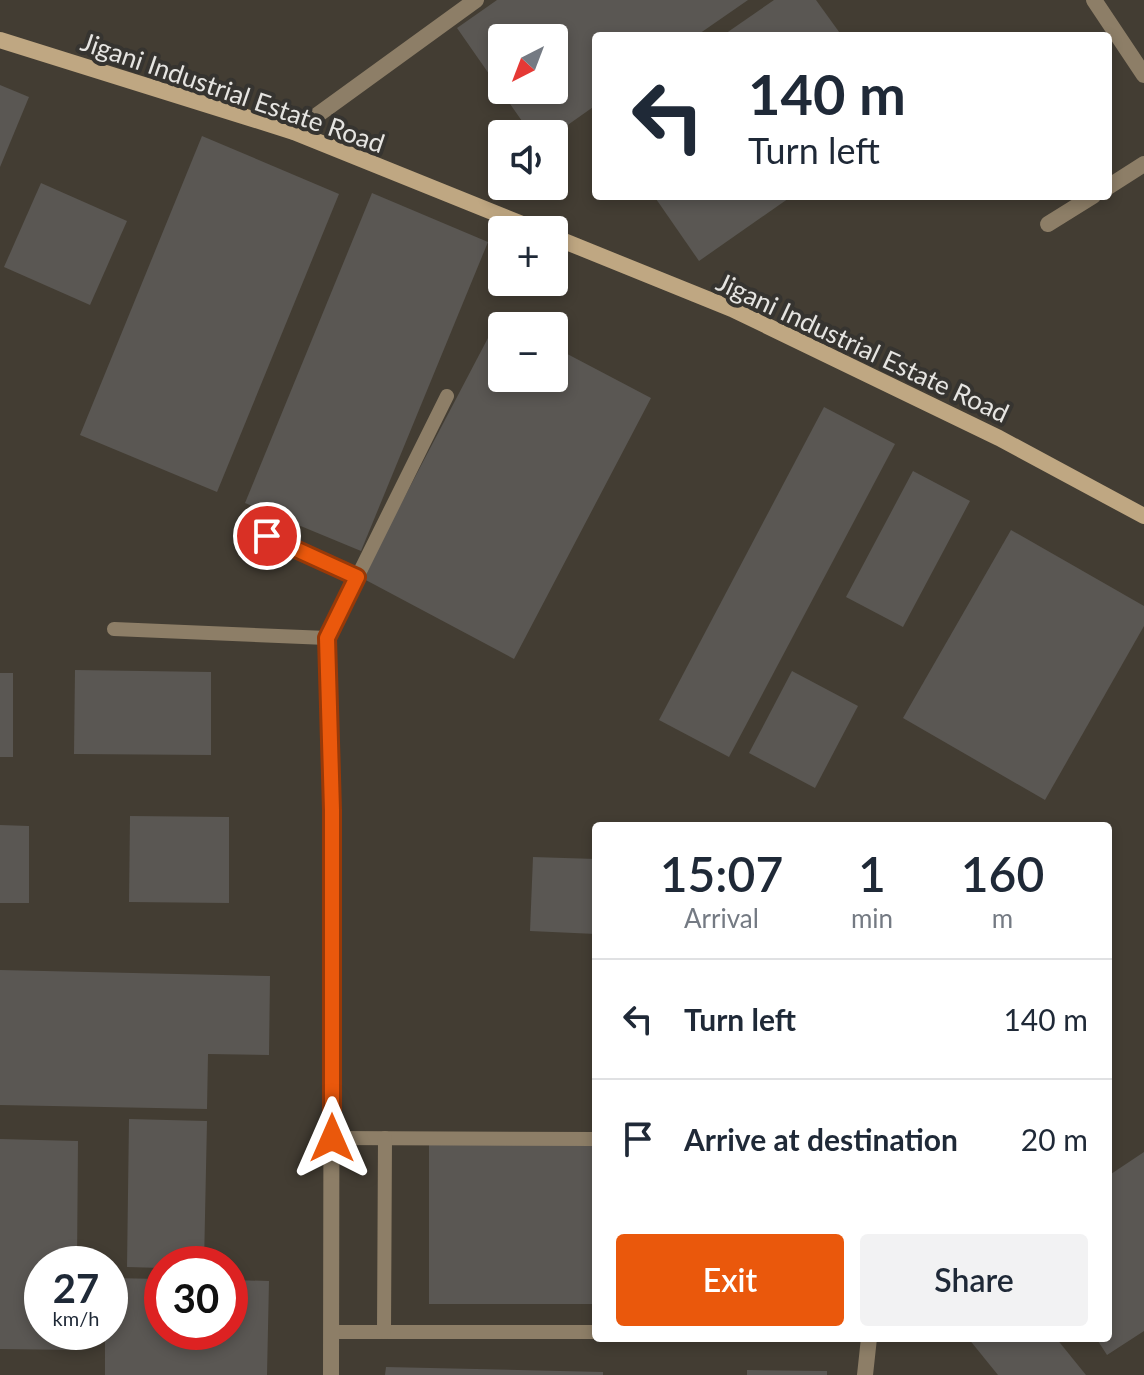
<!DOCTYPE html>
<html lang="en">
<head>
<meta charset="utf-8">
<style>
	body { margin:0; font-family:Lato,sans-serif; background:#f2f2f3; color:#1f2937; height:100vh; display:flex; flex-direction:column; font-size:30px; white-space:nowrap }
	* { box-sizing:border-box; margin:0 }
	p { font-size:26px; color:#747a83 }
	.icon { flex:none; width:44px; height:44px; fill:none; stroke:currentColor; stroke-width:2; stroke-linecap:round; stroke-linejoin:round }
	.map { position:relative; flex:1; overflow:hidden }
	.side { position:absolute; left:592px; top:822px; width:520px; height:520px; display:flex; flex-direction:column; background:#fff; border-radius:8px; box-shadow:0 4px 12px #0003 }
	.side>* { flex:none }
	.guide { position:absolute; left:592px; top:32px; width:520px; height:168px; border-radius:8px; box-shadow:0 4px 12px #0003; background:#fff; color:#1f2937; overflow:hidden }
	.needle { width:52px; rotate:222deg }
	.tools { position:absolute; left:488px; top:24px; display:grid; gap:16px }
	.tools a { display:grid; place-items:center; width:80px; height:80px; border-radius:8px; background:#fff; box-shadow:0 4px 12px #0003; font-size:40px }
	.speed { position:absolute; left:24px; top:1246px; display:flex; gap:16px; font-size:40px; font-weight:700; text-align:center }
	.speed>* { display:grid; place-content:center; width:104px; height:104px; border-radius:50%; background:#fff; box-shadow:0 4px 12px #0003; line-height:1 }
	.speed small { font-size:20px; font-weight:400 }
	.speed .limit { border:12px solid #d22; background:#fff; color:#111 }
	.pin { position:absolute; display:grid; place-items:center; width:68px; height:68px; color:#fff; margin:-34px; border:4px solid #fff; border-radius:50%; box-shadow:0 2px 8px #0007 }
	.me { position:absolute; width:88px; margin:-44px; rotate:0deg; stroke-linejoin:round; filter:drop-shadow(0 0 6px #0008) }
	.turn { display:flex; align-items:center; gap:28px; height:168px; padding:0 24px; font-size:36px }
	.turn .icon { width:104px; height:104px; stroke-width:2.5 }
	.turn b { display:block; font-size:56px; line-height:68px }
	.eta { display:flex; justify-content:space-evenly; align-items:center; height:136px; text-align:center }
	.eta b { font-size:48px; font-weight:600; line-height:56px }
	.primary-button { display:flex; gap:16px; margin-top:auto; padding:16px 24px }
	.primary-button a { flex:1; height:92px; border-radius:8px; background:#ea580c; color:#fff; font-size:32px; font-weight:600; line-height:92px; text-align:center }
	.primary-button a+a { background:#f2f2f3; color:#1f2937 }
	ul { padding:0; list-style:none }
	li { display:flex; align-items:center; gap:24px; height:120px; padding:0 24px; border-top:2px solid #e0e1e3 }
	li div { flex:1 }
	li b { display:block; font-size:30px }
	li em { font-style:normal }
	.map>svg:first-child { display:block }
</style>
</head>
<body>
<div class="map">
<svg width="1144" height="1375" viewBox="0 0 1144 1375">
	<rect width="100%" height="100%" fill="#363430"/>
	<path fill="#433d33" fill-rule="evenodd" d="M0 0H1144V1375H0ZM596 36H1108V196H596ZM502 38H554V90H502ZM502 134H554V186H502ZM502 230H554V282H502ZM502 326H554V378H502ZM596 826H1108V1338H596ZM42 1264H110V1332H42ZM162 1264H230V1332H162Z"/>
	<g fill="#5a5753" fill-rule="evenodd">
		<path d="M497 0H748L696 36H596V105L555 134H531L457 28ZM502 38H554V90H502Z"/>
		<path d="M774 0H816L842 36H722Z"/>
		<path d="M0 85 29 97 0 167Z"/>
		<path d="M202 136 339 194 217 492 80 435Z"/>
		<path d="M41 183 127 221 90 305 4 267Z"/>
		<path d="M372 193 488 242 361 551 245 503Z"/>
		<path d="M654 196H792L699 261Z"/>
		<path d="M499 317 515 326H502V378H554V347L651 398 514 659 362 578Z"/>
		<path d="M824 407 895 444 729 757 659 720Z"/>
		<path d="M913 471 970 501 903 627 846 597Z"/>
		<path d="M1011 530 1144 606V626L1045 800 903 718Z"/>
		<path d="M75 670 211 672V755L74 754Z"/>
		<path d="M792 671 858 706 815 788 749 753Z"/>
		<rect x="0" y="673" width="13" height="84"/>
		<path d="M130 816 229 817V903L129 902Z"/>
		<path d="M0 825 29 826V903H0Z"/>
		<path d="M533 857 596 859V934L530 931Z"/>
		<path d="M0 970 270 976 269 1055 208 1054 207 1109 0 1105Z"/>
		<path d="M129 1119 207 1121 204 1264H162V1268L127 1267Z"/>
		<path d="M0 1139 78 1141 77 1264H42V1332H76L75 1350 0 1349Z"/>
		<path d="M429 1144 596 1145V1304H429Z"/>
		<path d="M1144 1152V1331L1107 1355 1096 1338H1108V1176Z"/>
		<path d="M110 1278 162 1279V1332H230V1280L269 1281 267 1375H105V1332H110Z"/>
		<path d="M968 1338H1056L1086 1375H998Z"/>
		<path d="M386 1367 603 1372V1375H385Z"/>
		<path d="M747 1370 827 1371V1375H747Z"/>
	</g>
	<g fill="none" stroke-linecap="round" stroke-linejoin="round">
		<g stroke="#8d7e67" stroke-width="14">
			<path d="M267 536 357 577"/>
			<path d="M114 629 327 638 329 666"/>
			<path d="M327 638 447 396"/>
			<path d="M332 1138 596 1139"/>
			<path d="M331 1332H596"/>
			<path d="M384 1332 385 1138"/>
		</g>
		<g stroke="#8d7e67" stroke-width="16">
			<path d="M1094 0 1144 75"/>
			<path d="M294 132 476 0"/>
			<path d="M1108 187 1144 164"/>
			<path d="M1048 224 1093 196"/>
			<path d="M329 666 332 810 331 1375"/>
			<path d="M865 1375 869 1338"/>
		</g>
		<g stroke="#bfa782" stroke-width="16">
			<path d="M0 40 294 132 537 230"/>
			<path d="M554 237 732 309 999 438 1144 516"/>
		</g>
	</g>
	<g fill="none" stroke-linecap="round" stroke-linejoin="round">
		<defs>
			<path id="route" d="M267 536 357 577 327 638 332 810V1138"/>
		</defs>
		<use href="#route" stroke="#983908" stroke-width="20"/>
		<use href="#route" stroke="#ea580c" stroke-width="14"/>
	</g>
	<g text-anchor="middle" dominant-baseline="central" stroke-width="8" stroke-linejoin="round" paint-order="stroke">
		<g font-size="26" fill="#e6e5e2" stroke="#363430">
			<text transform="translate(233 92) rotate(19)">Jigani Industrial Estate Road</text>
			<text transform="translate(863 347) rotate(25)">Jigani Industrial Estate Road</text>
		</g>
	</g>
</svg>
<div class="tools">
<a><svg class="needle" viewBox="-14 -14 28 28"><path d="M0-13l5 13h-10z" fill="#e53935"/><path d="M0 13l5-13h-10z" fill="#747a83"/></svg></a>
<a><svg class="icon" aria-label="sound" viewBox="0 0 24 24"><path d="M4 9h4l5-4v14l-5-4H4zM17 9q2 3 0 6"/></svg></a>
<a>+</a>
<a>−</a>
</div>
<div class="speed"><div>27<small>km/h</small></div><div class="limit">30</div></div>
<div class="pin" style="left:267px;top:536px;background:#d93025"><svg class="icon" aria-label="arrive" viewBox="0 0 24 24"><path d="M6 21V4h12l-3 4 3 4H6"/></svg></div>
<svg class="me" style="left:332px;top:1138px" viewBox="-20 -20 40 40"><path d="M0-17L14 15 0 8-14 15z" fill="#ea580c" stroke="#fff" stroke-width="4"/></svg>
<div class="guide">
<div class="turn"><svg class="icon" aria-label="left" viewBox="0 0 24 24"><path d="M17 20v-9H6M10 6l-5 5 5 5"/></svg><div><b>140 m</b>Turn left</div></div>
</div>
<section class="side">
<div class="eta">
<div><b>15:07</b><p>Arrival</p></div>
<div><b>1</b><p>min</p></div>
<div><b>160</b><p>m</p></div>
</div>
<ul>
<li><svg class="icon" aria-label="left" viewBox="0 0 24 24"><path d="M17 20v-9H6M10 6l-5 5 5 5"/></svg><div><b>Turn left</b></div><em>140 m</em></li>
<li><svg class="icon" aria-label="arrive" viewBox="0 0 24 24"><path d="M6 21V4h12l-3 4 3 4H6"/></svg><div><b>Arrive at destination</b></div><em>20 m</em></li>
</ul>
<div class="primary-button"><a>Exit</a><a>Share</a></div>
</section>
</div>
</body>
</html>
